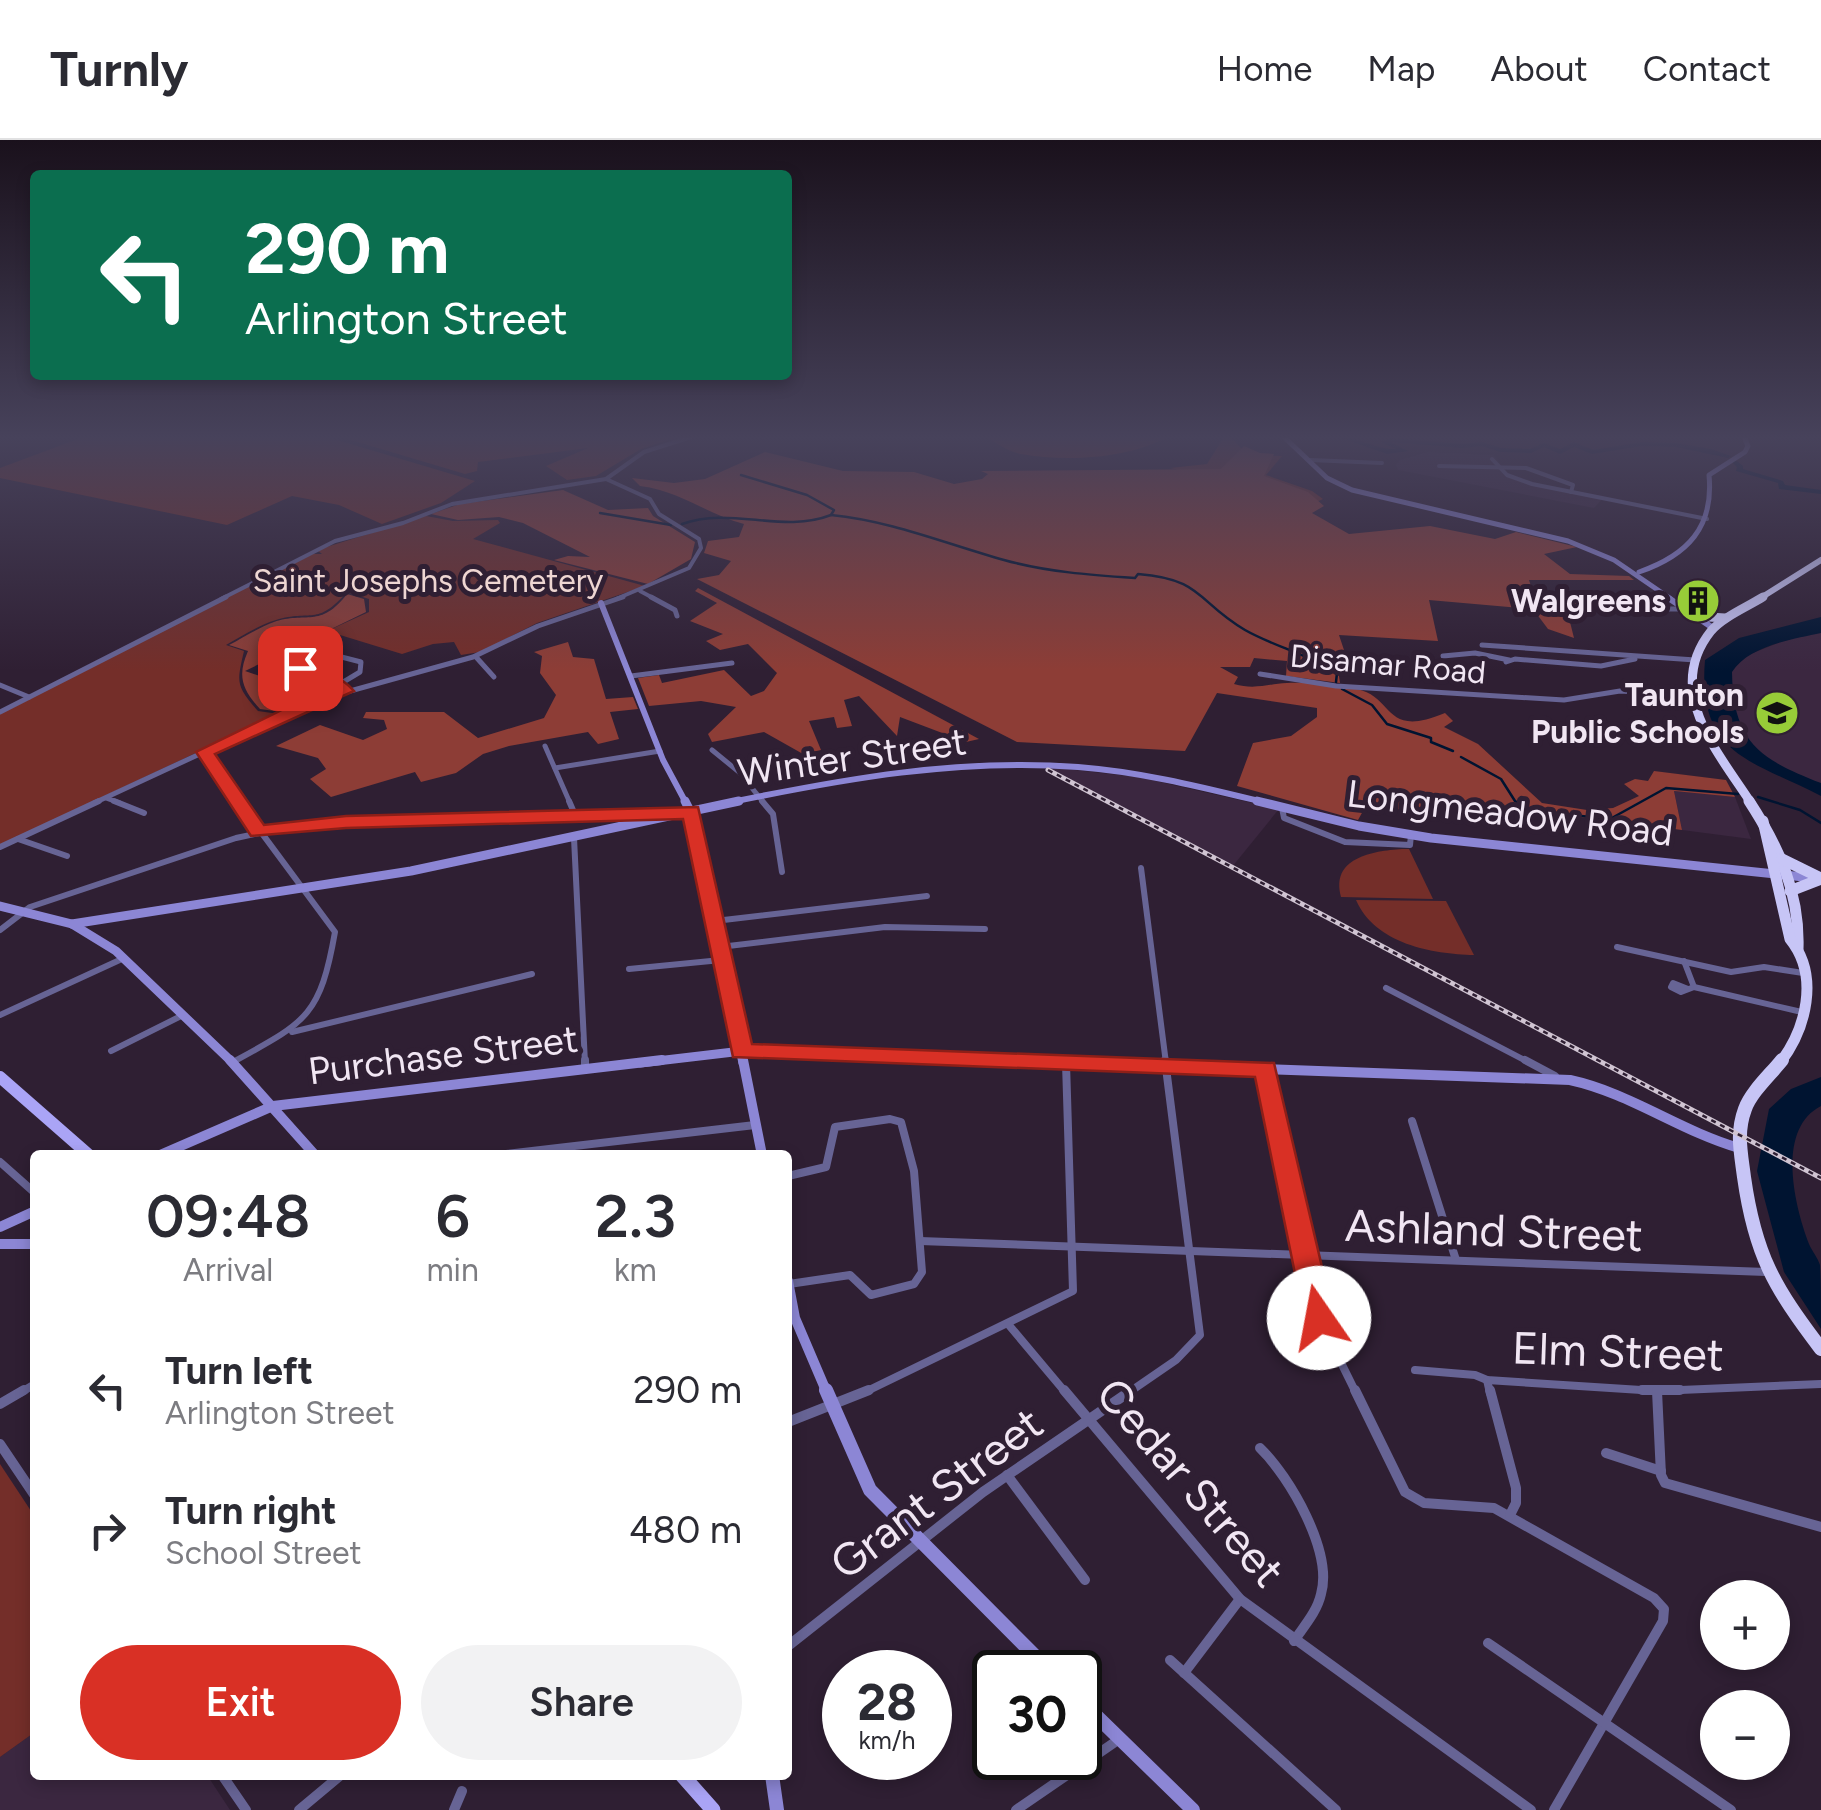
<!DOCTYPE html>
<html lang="en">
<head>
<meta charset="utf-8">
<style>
	body { margin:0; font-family:Figtree,sans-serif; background:#f2f2f3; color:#2b2b33; height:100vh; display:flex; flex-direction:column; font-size:38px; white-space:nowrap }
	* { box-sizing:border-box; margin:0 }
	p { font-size:32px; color:#7c7c81 }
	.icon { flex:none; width:55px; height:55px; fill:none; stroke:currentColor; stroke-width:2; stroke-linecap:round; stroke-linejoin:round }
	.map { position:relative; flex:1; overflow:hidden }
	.drawer { position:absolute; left:30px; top:1010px; width:762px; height:630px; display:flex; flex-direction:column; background:#fff; border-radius:10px; box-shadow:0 5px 15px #0003 }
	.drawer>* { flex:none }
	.hud { position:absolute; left:30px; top:30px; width:762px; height:210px; border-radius:10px; box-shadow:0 5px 15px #0003; background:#0b6e4f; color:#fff; overflow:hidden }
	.tools { position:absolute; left:1700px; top:1440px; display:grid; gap:20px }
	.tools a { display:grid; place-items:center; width:90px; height:90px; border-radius:50%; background:#fff; box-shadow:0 5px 15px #0003; font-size:50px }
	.speed { position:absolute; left:822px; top:1510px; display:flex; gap:20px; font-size:50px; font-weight:700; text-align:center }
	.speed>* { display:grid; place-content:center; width:130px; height:130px; border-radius:50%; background:#fff; box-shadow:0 5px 15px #0003; line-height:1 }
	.speed small { font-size:25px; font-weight:400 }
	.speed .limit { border:5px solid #111; border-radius:15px; background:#fff; color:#111 }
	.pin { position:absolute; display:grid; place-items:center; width:85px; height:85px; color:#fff; margin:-42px; border-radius:20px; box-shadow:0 5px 15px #0006 }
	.me { position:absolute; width:110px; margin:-55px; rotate:348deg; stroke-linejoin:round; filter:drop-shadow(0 0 8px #0008) }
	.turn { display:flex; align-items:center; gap:35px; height:210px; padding:0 50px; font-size:45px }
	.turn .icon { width:130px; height:130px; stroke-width:2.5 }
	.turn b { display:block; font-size:70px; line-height:85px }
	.eta { display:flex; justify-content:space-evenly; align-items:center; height:170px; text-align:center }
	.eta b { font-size:60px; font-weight:600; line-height:70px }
	.cta { display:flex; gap:20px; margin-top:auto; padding:20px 50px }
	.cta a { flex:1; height:115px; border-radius:60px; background:#d93025; color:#fff; font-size:40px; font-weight:600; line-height:115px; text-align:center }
	.cta a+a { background:#f2f2f3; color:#2b2b33 }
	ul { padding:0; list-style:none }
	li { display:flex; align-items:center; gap:30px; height:140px; padding:0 50px }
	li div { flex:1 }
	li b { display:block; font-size:38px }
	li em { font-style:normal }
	header { display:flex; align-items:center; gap:60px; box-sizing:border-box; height:140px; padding:0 50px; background:#fff; border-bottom:2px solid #e1e1e2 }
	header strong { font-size:48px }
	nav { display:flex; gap:55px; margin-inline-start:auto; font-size:35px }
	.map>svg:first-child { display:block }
</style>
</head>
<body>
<header>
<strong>Turnly</strong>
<nav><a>Home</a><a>Map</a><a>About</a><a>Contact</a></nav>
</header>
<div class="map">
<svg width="1821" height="1670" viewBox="0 0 1821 1670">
	<rect width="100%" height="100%" fill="#2f1f33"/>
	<g fill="#3b2740">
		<path d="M1428 312 1493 315 1508 333 1529 343 1604 357 1594 368 1398 330 1396 325 1400 320Z"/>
		<path d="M1821 491V644L1794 635 1757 612 1736 589 1728 531 1743 517 1793 497Z"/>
		<path d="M1047 627 1138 637 1279 669 1232 727Z"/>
		<path d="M1674 651 1735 657 1751 699 1682 690Z"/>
		<path d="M35 1592V1635H207L230 1670H0V1617Z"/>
	</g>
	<g fill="#742e29">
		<path d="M83 297H327L475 341 441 363 382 384 339 365 292 356 227 385 0 338V328Z"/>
		<path d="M341 297H677L641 309 596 336 567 340 546 326 588 308 478 322 477 331 465 334Z"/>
		<path d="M986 297H1167C1128 319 1065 322 1021 314 1009 312 997 303 986 297Z"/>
		<path d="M1224 297H1231L1247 315 1282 316 1266 335 1312 351 1323 359 1298 371 1194 333 1170 328 1207 324Z"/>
		<path d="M426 376 453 381 498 380 500 383 473 399 645 446 537 483 480 512 461 515 454 502 433 504 402 514 327 491 369 472V459L347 452C316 487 312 469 276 480 259 485 242 496 226 505L244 511C237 542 235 545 258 571L279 574 0 705V574L281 429 313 414H322L317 410Z"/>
		<path d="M1402 709H1409L1433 759 1341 757C1330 718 1372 711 1402 709Z"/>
		<path d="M1356 760 1446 761 1474 815C1432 814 1375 804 1356 760Z"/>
		<path d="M0 1324 35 1377V1592L0 1617Z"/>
	</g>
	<g fill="#8d3d36">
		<path d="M1244 306 1260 313 1274 314 1264 336 1308 352 1324 366 1312 373 1349 394 1430 386 1495 399 1516 392 1577 407 1544 414 1570 434 1629 436 1634 440H1529L1535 458 1583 459 1587 474H1568L1574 498 1548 489 1533 469 1429 460 1438 501 1339 495 1346 516 1369 522 1338 529 1340 543 1286 536 1287 521 1254 518 1250 527H1220L1238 537 1234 544C1255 550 1267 544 1287 543 1308 542 1336 545 1357 549 1395 557 1383 599 1445 573L1453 581 1444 587 1478 604 1542 663 1587 670 1613 668 1639 656 1624 644 1635 639 1648 641 1654 631 1726 640 1735 657 1674 651 1682 690 1514 669 1510 677 1471 673 1447 681 1368 662 1358 680 1237 646 1253 603 1291 596 1317 577V568L1217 553 1185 611 1017 602 697 439 719 435 731 421 704 413 708 401 739 397 744 384C706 374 681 351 640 346L632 338 674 343 705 339 765 312 843 331 914 332 954 344 982 339 988 334 981 331 1221 329Z"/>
		<path d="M563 350 608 370 648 368 653 376 695 402 691 419 648 444 554 420 568 416 590 417 523 383 499 377 458 380 431 374 460 364Z"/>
		<path d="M698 448 979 599 966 602 900 577 897 596 859 556 844 560 852 586 837 588 834 577 809 581 821 610 803 614 764 592 712 602 708 594 736 567 701 561 649 566 638 538 659 535 662 543 724 530 751 556 764 551 777 533 748 504 720 510 706 501 723 494 690 481 717 463 695 451Z"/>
		<path d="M347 454 364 459 366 472 245 531 318 556 282 572 260 569C242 549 237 536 248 511L229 505C244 497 258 488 274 482 306 471 320 489 347 454Z"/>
		<path d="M568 502 573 517 594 519 606 559 633 557 638 569 610 572 619 599 598 604 588 592 509 606 483 614 456 633 421 642 415 632 331 657 310 639 326 629 318 618 276 606 320 585 363 600 387 589 384 580 363 578 366 572H444L478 598 544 578 556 555 540 533 542 516 534 512Z"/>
	</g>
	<g fill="#001431">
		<path d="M1821 477V493C1793 499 1748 506 1732 532 1733 602 1759 619 1821 643V656C1752 620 1697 616 1705 520L1739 498Z"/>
		<path d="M1821 937V966C1776 989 1794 1065 1809 1104 1812 1111 1818 1118 1820 1125 1821 1143 1821 1170 1821 1189L1784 1132 1757 1031 1769 969 1791 949Z"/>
	</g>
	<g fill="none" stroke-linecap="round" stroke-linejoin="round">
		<g stroke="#001431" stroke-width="2.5">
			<path d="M741 335 807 355 834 370 831 375C892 381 946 404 1004 420 1047 432 1091 435 1135 438L1138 434C1203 439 1197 462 1245 490 1275 507 1308 514 1337 533L1336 542"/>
			<path d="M600 373 671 385"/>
			<path d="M682 384C731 366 782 394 831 375"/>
			<path d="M1342 549 1372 565 1387 584 1431 598V602L1453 611"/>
			<path d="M1461 617 1501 639 1515 661 1533 671 1610 679 1666 648 1738 654"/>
			<path d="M1758 657 1800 670 1821 683"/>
		</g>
		<g fill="#001431" fill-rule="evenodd">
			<path d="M1339 297C1359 297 1376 310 1396 309L1381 302 1392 298 1462 304 1482 302 1501 308 1530 309 1544 303 1560 309 1574 302 1593 310 1642 302 1676 303 1711 309 1731 316 1728 318 1676 307 1642 306 1592 314 1574 307 1560 314 1544 307 1531 313 1500 312 1482 306 1462 308 1392 302H1390L1408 311 1387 314Z"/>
			<path d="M1733 321H1737L1743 326V329L1783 341 1785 345 1821 350V354L1779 349 1778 343 1736 331 1737 327 1732 322Z"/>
		</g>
		<g stroke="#676495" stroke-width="4">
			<path d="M1492 319 1507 335 1532 344 1707 379"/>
			<path d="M1310 320 1382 323"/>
			<path d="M1439 326 1526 328 1573 345 1571 352"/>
			<path d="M640 451 655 459"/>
			<path d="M221 459 335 401 403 383 452 364 606 339"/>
			<path d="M616 459 689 428 701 408 699 399 659 374 650 359 606 339 644 312 691 297"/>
		</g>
		<g stroke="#676495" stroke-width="5">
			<path d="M651 457 675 470 677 476"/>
			<path d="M1664 469H1682"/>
			<path d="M1482 505 1695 520"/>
			<path d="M322 512 361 522 360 532 340 544"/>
			<path d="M1443 516 1475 513 1509 520"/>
			<path d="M476 517 494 537"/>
			<path d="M1506 522 1515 519 1601 526 1635 519"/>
			<path d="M299 528 343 546"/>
			<path d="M1260 534 1336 546 1564 560 1620 551 1690 555"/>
			<path d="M631 536 732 523"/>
			<path d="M0 545 29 557"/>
			<path d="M0 572 226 457"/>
			<path d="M545 606 570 663"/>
			<path d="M712 610 739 632 764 663"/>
			<path d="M205 612 240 663"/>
			<path d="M555 628 660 611"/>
			<path d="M106 658 120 663"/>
			<path d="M94 663 314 561 473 517 538 486 623 457"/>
		</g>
		<g stroke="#676495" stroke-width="6">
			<path d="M114 661 144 673"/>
			<path d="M569 661 576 677"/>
			<path d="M762 661 773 674 782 732"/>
			<path d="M1282 668 1284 678 1345 702 1410 705 1411 695"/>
			<path d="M574 698 585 923"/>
			<path d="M18 699 67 716"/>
			<path d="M0 707 99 661"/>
			<path d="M1141 728 1166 923"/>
			<path d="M715 781 927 756"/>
			<path d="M0 790 30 767 236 698 288 687 600 677 660 671 671 675"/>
			<path d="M720 807 885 787 985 789"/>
			<path d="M1617 807 1731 832 1764 827 1803 833"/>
			<path d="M1684 821 1694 847"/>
			<path d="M629 829 721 820"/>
			<path d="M1386 848 1530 923"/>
			<path d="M1688 849 1673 843 1671 847 1681 852 1694 847 1806 873"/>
			<path d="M0 875 124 818"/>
			<path d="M292 892 532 834"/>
			<path d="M111 911 183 875"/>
			<path d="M233 922C306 882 320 877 335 792L238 661"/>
		</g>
		<g stroke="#676495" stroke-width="8">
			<path d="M585 920V929"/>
			<path d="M1525 920 1555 936"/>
			<path d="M1266 929 1319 1178 1356 1253"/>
			<path d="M1412 981 1456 1120"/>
			<path d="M498 1015 755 985"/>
			<path d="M0 1022 35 1053"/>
			<path d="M788 1036 826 1027 835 987 890 979 901 982 914 1031 922 1132 914 1144 871 1155 850 1135 789 1144"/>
			<path d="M920 1101 1766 1132"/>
			<path d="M1008 1184 1066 1253"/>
			<path d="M1415 1230 1475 1235 1487 1240 1657 1251 1821 1244"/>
			<path d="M1487 1240 1490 1253"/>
			<path d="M20 1253 35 1244"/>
			<path d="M863 1253 1073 1151 1066 923"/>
			<path d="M1128 1253 1176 1220 1200 1195 1165 920"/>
		</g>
		<g stroke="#676495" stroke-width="10">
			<path d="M1064 1250 1240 1459 1531 1670"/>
			<path d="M1355 1250 1405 1352 1424 1363 1494 1368 1654 1458 1664 1469 1663 1481 1554 1670"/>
			<path d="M1490 1250 1516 1348V1363L1510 1375"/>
			<path d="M1642 1250H1680"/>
			<path d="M1657 1251 1661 1335 1665 1343 1821 1387"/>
			<path d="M0 1264 24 1250"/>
			<path d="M788 1282 869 1250"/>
			<path d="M0 1304 35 1356"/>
			<path d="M1260 1308C1290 1337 1333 1412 1321 1454 1317 1472 1304 1486 1294 1501"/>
			<path d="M1606 1313 1661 1331"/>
			<path d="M1007 1335 1085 1440"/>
			<path d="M1488 1503 1731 1670"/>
			<path d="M788 1506 983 1352 1132 1250"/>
			<path d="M1170 1520 1336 1670"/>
			<path d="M1184 1533 1240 1459"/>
			<path d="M222 1635 246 1670"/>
			<path d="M299 1670 341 1635"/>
			<path d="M454 1670 462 1651"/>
			<path d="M1016 1670 1118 1600"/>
		</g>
		<g stroke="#8c86d5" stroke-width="5">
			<path d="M1284 297 1327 338 1352 350 1568 401 1614 420 1671 459"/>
			<path d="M1639 432C1688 415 1714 387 1709 335L1745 312 1748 306 1744 297"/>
		</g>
		<g stroke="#8c86d5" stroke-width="6">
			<path d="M1667 457 1713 488"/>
			<path d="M601 463 663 620 686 663"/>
			<path d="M727 663C843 639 959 618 1078 627 1143 632 1205 648 1267 663"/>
		</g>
		<g stroke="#8c86d5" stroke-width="9">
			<path d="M685 661 692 675 743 923"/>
			<path d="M1257 661 1359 686 1431 698 1813 738"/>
			<path d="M0 766 72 784 116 811 233 923"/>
			<path d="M72 784 411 731 739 661"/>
			<path d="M640 923 742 911 1083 923"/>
		</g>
		<g stroke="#8c86d5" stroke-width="10">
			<path d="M230 920 315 1015"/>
			<path d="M743 920 762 1015"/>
			<path d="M1011 920 1570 940C1630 953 1680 991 1739 1008"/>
			<path d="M160 1015 273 966 662 920"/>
			<path d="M0 1087 35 1071"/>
			<path d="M0 1104H35"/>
			<path d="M788 1141 795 1178 827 1253"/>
		</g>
		<g stroke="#8c86d5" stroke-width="14">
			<path d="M826 1250 870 1350 1051 1532"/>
			<path d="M1080 1560 1193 1670"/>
			<path d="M772 1635 777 1670"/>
		</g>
		<path stroke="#aaa4f6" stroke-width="12" d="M0 937 89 1015"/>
		<path stroke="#aaa4f6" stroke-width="15" d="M682 1635 713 1670"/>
		<path stroke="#c7c5f6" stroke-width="6" d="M1759 459 1821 420"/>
		<g stroke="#c7c5f6" stroke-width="9">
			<path d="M1693 476 1725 478"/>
			<path d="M1751 663C1718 612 1663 551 1711 491 1723 477 1747 467 1763 457"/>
		</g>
		<g stroke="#c7c5f6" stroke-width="11">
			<path d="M1749 661C1779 707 1800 753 1798 809"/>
			<path d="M1763 681 1790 799C1820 836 1806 889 1780 923"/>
			<path d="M1782 719 1821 738"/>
			<path d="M1790 751 1821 739"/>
		</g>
		<path stroke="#c7c5f6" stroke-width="14" d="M1782 920C1770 935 1751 952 1745 969 1736 993 1741 1013 1744 1037 1755 1115 1774 1147 1821 1209"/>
		<defs>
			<path id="rail" d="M1048 630 1821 1038"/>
		</defs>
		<use href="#rail" stroke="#d0c4d2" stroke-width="5"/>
		<use href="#rail" stroke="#2f1f33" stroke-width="2.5" stroke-dasharray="5" stroke-linecap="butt"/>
	</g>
	<linearGradient id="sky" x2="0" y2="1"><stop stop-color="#1a111c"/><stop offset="0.56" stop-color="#47425b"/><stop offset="1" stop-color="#47425b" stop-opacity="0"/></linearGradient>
	<rect width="1821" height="531" fill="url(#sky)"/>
	<path fill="#d93025" stroke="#8d1f18" stroke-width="2.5" d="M294 525C314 523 341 536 354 551L215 614 264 685 346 676 698 667 752 904 1274 923 1334 1178 1329 1186 1319 1189 1308 1186 1304 1178 1255 937 733 917 683 679 346 688 251 696 196 612 302 560 334 549 294 532Z"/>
	<defs>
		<symbol id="building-disc" viewBox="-11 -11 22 22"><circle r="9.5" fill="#97cc38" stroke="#2f1f33"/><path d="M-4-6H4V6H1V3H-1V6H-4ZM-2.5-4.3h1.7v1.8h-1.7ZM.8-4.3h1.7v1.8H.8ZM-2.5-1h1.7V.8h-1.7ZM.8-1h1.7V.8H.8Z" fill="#111"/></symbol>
		<symbol id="school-disc" viewBox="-11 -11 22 22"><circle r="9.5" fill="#97cc38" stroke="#2f1f33"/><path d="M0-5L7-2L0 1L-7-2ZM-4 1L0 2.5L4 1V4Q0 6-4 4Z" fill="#111"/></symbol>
	</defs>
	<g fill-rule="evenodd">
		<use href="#building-disc" x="1673" y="436" width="50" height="50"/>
		<use href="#school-disc" x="1752" y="548" width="50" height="50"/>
	</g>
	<g text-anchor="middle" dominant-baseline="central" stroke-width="10" stroke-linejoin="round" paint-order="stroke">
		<g font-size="32" fill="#eed6d2" stroke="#2f1f33">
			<text x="428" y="441">Saint Josephs Cemetery</text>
		</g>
		<g font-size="32" font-weight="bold" fill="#f1e6f3" stroke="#2f1f33" text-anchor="end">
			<text x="1666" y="461">Walgreens</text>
			<text x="1744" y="555">Taunton<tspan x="1744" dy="37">Public Schools</tspan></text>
		</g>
		<g font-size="32" fill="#f1e6f3" stroke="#2f1f33">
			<text transform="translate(1388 524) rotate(5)">Disamar Road</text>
		</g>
		<g font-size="38" fill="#f1e6f3" stroke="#2f1f33">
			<text transform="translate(852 617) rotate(-8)">Winter Street</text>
			<text transform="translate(1510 673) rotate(7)">Longmeadow Road</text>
			<text transform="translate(443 915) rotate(-7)">Purchase Street</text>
		</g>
		<g font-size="45" fill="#f1e6f3" stroke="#2f1f33">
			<text transform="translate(1494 1090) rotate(2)">Ashland Street</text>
			<text transform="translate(1618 1211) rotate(2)">Elm Street</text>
			<text transform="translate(1191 1342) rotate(49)">Cedar Street</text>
			<text transform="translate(936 1353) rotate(-37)">Grant Street</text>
		</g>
	</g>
</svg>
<div class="tools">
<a>+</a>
<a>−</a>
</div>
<div class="speed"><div>28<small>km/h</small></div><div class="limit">30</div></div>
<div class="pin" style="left:300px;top:528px;background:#d93025"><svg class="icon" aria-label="arrive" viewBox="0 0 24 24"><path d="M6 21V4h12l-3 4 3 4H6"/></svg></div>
<svg class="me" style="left:1319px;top:1178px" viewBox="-20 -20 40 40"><circle r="19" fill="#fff"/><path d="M0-13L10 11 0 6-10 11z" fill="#d93025"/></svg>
<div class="hud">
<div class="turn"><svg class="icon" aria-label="left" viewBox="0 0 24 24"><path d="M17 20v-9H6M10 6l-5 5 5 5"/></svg><div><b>290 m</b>Arlington Street</div></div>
</div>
<section class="drawer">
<div class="eta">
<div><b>09:48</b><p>Arrival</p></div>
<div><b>6</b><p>min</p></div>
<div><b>2.3</b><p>km</p></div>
</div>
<ul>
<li><svg class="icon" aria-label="left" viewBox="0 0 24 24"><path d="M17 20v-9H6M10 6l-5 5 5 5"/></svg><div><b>Turn left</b><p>Arlington Street</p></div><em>290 m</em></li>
<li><svg class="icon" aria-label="right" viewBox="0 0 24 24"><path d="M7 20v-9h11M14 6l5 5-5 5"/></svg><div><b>Turn right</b><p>School Street</p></div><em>480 m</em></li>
</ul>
<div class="cta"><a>Exit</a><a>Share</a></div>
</section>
</div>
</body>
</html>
